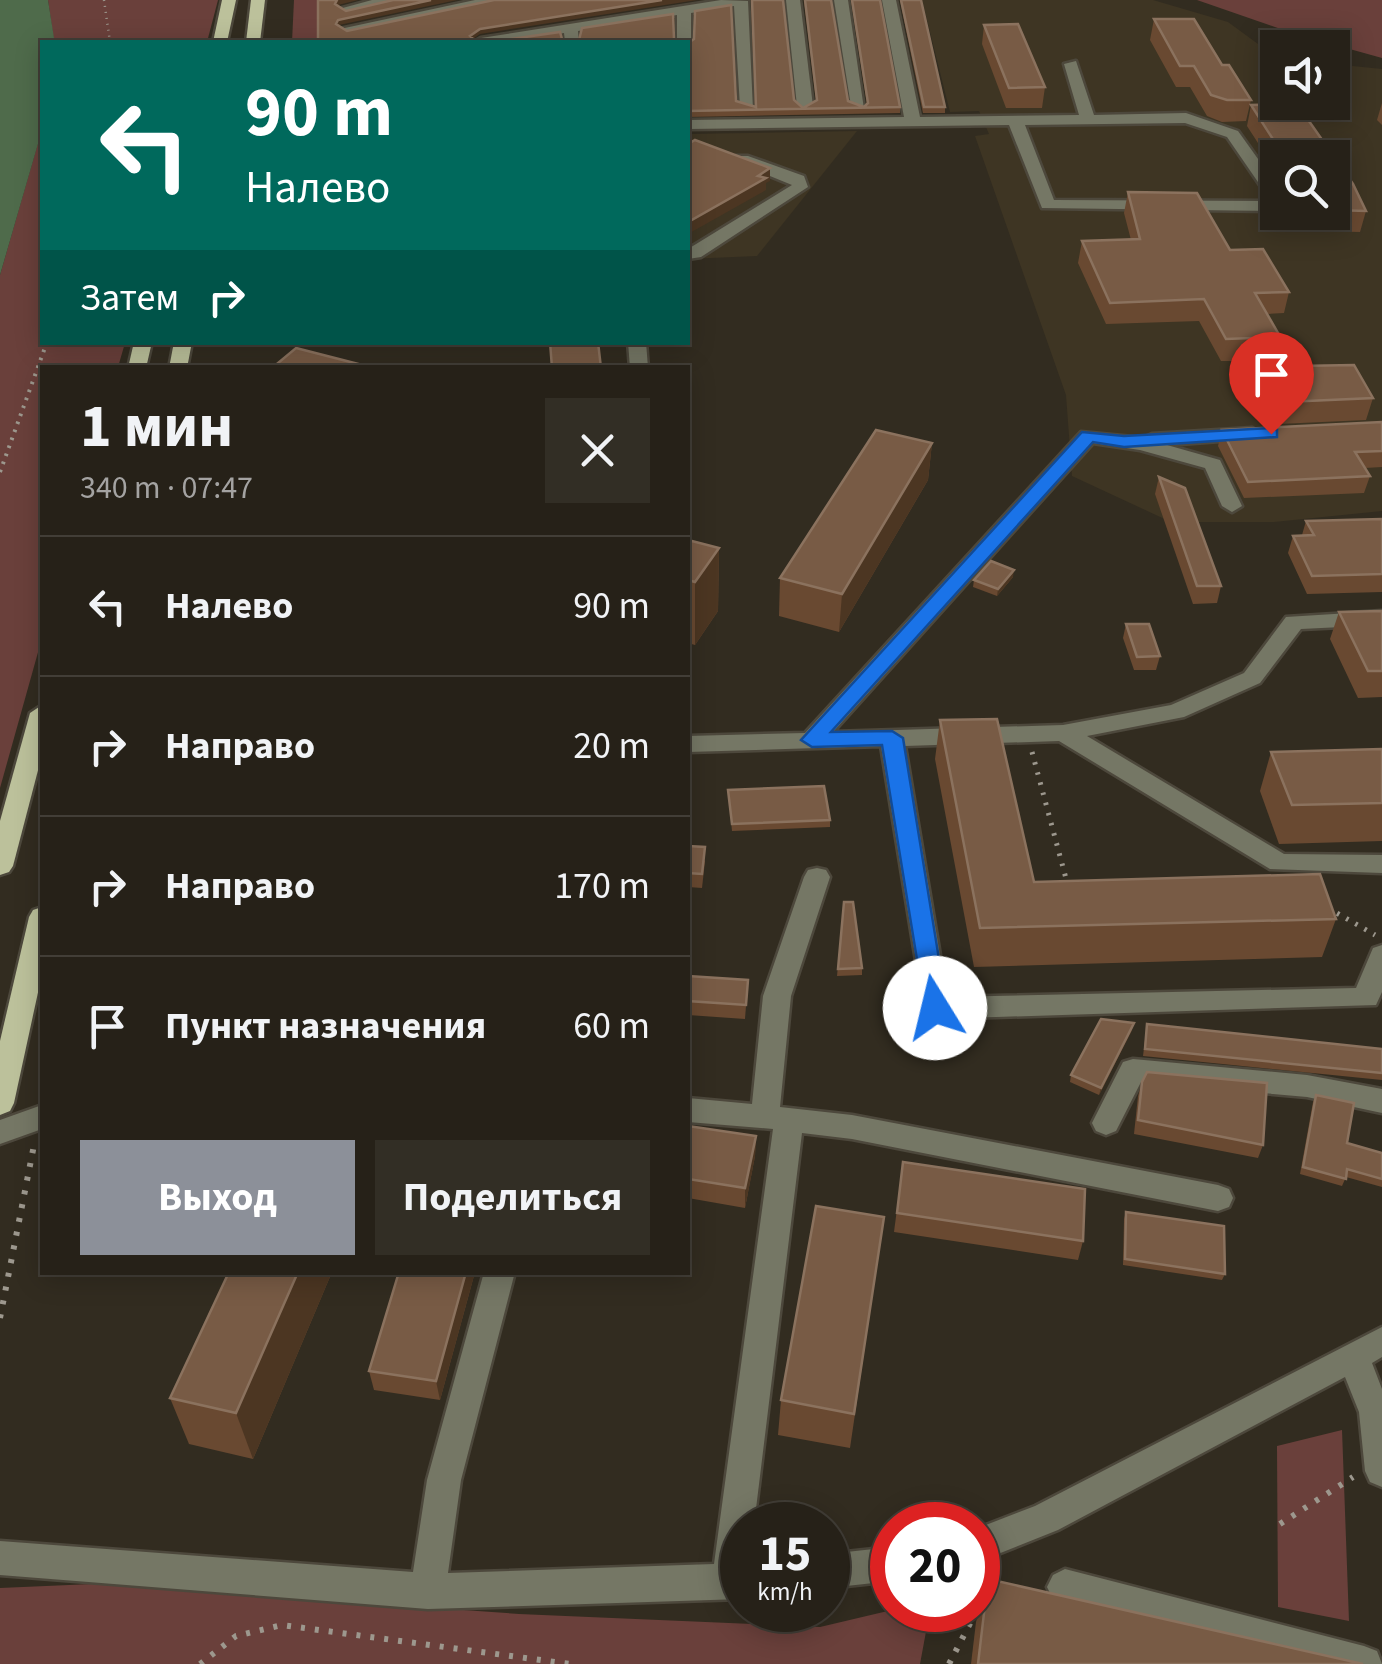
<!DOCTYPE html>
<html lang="ru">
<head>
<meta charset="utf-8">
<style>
	body { margin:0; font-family:"Source Sans 3",sans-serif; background:#322e25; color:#f1f3f6; height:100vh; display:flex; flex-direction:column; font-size:38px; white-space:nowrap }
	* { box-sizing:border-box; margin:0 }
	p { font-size:32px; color:#a4a3a2 }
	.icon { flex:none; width:55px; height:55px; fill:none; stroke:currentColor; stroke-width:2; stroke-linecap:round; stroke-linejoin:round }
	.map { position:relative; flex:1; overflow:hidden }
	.details { position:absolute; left:40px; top:365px; width:650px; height:910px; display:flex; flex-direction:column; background:#262118; border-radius:0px; box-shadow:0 5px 25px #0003,0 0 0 2px #423e37 }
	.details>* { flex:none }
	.banner { position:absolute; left:40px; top:40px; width:650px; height:305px; border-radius:0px; box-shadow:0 5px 25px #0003,0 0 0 2px #423e37; background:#00695c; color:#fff; overflow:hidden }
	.tools { position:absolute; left:1260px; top:30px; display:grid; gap:20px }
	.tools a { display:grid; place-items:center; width:90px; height:90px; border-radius:0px; background:#262118; box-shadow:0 5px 25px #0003,0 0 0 2px #423e37; font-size:50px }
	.speed { position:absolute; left:720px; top:1502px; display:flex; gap:20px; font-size:50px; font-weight:700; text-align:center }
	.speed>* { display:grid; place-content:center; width:130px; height:130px; border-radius:50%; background:#262118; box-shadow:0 5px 25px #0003,0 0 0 2px #423e37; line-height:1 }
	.speed small { font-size:25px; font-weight:400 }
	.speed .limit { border:15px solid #d22; background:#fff; color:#111 }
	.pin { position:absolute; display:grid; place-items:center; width:85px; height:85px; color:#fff; margin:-102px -42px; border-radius:50% 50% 50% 0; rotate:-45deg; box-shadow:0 0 10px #0007 }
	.pin .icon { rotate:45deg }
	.me { position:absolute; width:110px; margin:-55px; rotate:351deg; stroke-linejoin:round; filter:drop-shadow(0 0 8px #0008) }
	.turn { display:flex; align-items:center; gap:35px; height:210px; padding:0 40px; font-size:45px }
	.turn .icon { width:130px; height:130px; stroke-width:2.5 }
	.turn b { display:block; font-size:70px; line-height:85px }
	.then { display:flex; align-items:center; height:95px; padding:0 40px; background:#0003; gap:20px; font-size:38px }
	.round { display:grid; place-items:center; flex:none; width:105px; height:105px; border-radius:0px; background:#322e25 }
	.head { display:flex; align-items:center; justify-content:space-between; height:170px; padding:0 40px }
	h1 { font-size:60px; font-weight:700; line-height:75px }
	.cta { display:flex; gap:20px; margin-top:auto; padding:20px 40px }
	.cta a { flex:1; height:115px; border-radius:0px; background:#8c9099; color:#fff; font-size:40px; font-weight:700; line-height:115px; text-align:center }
	.cta a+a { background:#322e25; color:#f1f3f6 }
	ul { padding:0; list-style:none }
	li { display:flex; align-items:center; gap:30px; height:140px; padding:0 40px; border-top:2px solid #423e37 }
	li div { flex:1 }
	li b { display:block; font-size:38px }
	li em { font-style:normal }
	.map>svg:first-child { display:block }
</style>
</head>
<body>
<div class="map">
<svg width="1382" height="1664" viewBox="0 0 1382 1664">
	<rect width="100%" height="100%" fill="#322c20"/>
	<g fill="#3e3523" fill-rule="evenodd">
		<path d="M922 0H1153L1228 22 1277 58 1278 102H1332L1333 64 1382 69V511L1274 522H1171L1072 476 1066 395 975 136 989 134 979 111 950 112ZM1278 158H1332V212H1278Z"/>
		<path d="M857 131 757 256 688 259V134Z"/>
	</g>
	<g fill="#6a403b">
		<path d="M48 0H218L207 42H54Z"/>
		<path d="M294 0H319L318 42H292Z"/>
		<path d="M1197 0H1382V58L1292 33Z"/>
		<path d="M42 129V342L125 343 118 367 42 368V638L0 788V275Z"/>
		<path d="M1342 1430 1349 1621 1278 1607 1277 1446Z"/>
		<path d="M92 1584 519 1614 820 1627 892 1610H930L920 1664H0V1588Z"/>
	</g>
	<path fill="#4f6b4b" d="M0 0H48L54 38V42H42V130L0 275Z"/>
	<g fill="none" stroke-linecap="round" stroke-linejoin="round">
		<defs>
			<g id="minor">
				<path d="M372 0H401L346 13 339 9Z"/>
				<path d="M475 0H503L347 33 340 29Z"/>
				<path d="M721 0 748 1 753 110 740 107 734 6 691 13V42L688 45 677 42V15L578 31 579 42H565L564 33 505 42H474L481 38Z"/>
				<path d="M786 0H800L813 106 805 111 797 106Z"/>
				<path d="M834 0H848L864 109 851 106Z"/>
				<path d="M882 0H896L920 117 1079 115 1064 64 1076 61 1094 115 1186 113 1238 131 1278 187V211L1042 208 1009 125 688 129V120L904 117ZM1185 123 1227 137 1271 201 1054 200 1025 125Z"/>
				<path d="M736 156H748L804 176 808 187 701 257 688 259V249L792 185 736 162Z"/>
				<path d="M628 342H646L648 368H630Z"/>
				<path d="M1252 428 1262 434 1259 438 1167 445 1220 460 1242 506 1232 512 1222 506 1205 468 1140 450 1093 443 833 732 1063 725 1171 705 1244 673 1286 617 1382 611V625L1301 629 1260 683 1184 717 1087 736 1284 854 1382 855V873L1270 869 1059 741 905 746 947 997 1356 988 1373 948 1382 945V992L1376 1005 935 1019 925 1016 881 746 688 752V736L805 733 1081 432 1143 438 1152 434Z"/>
				<path d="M817 868 826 870 830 877 791 996 780 1107 852 1115 1218 1185 1229 1189 1233 1198 1229 1207 1218 1211 852 1139 802 1133 754 1525H742V1599L428 1609 0 1575V1541L413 1572 427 1480 484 1272H515L461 1480 448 1573 714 1564 773 1129 688 1122V1098L752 1104 763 996 804 877 808 870Z"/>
				<path d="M1133 1059 1307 1075 1382 1089V1113L1307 1097 1141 1082 1116 1131 1106 1135 1096 1131 1092 1123 1096 1115 1123 1062Z"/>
				<path d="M42 1105V1129L0 1144V1120Z"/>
				<path d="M1382 1327V1357L1372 1363 1382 1389V1487L1370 1482 1365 1471 1359 1412 1345 1377 1058 1530 978 1562V1528L1035 1506Z"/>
				<path d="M892 1547V1581L828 1588V1554Z"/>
				<path d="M1065 1569 1364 1646 1377 1651 1382 1664H1294L1065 1605 1053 1599 1047 1587 1053 1575Z"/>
			</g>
			<g id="major">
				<path d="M222 0H236L227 42H213Z"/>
				<path d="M251 0H265L260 42H246Z"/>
				<path d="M134 342H152L146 368H128Z"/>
				<path d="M174 342H192L187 368H169Z"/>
				<path d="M42 705V755L13 866 9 872 0 875V821L30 713Z"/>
				<path d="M42 907V974L14 1103 10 1111 0 1115V1041L29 917 33 910Z"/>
			</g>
		</defs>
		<use href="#minor" stroke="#4d483c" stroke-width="5"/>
		<use href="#major" stroke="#4d483c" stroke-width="5"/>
		<path stroke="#9d988e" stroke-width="2.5" stroke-dasharray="1 5" stroke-linecap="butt" d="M104 0 110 42"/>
		<path stroke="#9d988e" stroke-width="4" stroke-dasharray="2.5 6" stroke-linecap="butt" d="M0 472 47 342"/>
		<g stroke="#9d988e" stroke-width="5" stroke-dasharray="2.5 8" stroke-linecap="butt">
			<path d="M1032 752 1068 886"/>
			<path d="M1328 908 1375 935"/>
		</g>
		<g stroke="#9d988e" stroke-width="6" stroke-dasharray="4 10" stroke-linecap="butt">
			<path d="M0 1318 34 1145"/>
			<path d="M1280 1524 1353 1477"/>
			<path d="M978 1609 983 1599 988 1600"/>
			<path d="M200 1664 236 1636 282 1625 570 1664"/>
			<path d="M949 1664 977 1610"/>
		</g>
		<use href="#minor" fill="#757765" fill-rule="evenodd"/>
		<use href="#major" fill="#bcc19b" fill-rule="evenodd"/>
	</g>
	<g fill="#694931">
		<path d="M751 0H783L794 100 803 108 816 100 804 0H831L848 101 864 107 867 104 851 0H880L900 107V113L688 117V43L736 101 755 107Z"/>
		<path d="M900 0H921L945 107V113H923Z"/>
		<path d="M1154 19 1222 65 1251 100 1246 121 1222 122 1207 116 1190 87H1176L1150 40Z"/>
		<path d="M984 25 1045 87 1042 108H1006L982 44Z"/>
		<path d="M1382 103V125L1377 120Z"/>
		<path d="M1297 104 1353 184 1366 211 1360 232 1314 231 1302 212H1332V158H1278V174L1247 126 1251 105Z"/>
		<path d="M1128 192 1230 250 1289 292 1284 313 1267 314 1297 366 1373 398 1366 420 1279 424 1247 361H1221L1199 321 1106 324 1078 263 1082 241 1131 240 1124 213Z"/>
		<path d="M1382 422V467L1365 468 1370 476 1364 493 1244 498 1218 446 1222 430Z"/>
		<path d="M932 443 928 480 839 632 779 616 780 578Z"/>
		<path d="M1159 477 1221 586 1217 603 1193 604 1155 494Z"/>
		<path d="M1382 519V592L1307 594 1288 553 1293 536 1302 535 1306 521Z"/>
		<path d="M688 540 719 548 718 611 695 645 688 643Z"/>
		<path d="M1013 577 997 596 973 587 974 580Z"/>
		<path d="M1382 611V697L1358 698 1330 639 1339 612Z"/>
		<path d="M1126 624 1160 656 1156 670H1134L1123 638Z"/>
		<path d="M940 720 1034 882 1336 919 1322 957 974 967 935 759Z"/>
		<path d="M1382 749V841L1279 844 1260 791 1271 752Z"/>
		<path d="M728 790 830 820V827L732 831Z"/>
		<path d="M688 846 705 861 702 888 688 887Z"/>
		<path d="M844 902 862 968V975L837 976Z"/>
		<path d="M688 976 748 980 745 1019 688 1015Z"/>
		<path d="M1147 1024 1382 1049V1080L1143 1056Z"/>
		<path d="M1132 1030 1099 1095 1070 1082 1071 1075Z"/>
		<path d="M1142 1082 1263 1145 1258 1158 1134 1134 1138 1096Z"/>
		<path d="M1316 1095 1347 1143 1382 1153V1187L1346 1177 1342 1186 1300 1174 1313 1102Z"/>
		<path d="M688 1126 756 1136 755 1156 745 1208 688 1198Z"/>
		<path d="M903 1162 1083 1241 1078 1260 894 1232Z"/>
		<path d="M1126 1212 1225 1274 1222 1280 1123 1265 1124 1219Z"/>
		<path d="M884 1217 850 1448 778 1435 781 1400Z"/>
		<path d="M229 1272H332L253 1459 189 1444 170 1398Z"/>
		<path d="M475 1272 440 1400 374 1390 369 1371Z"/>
		<path d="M988 1579 1363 1664H971L976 1622Z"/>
	</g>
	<g fill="#4c3622">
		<path d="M337 0H358L338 5 335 10V4Z"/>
		<path d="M431 0H457L339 25 336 30V24L338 20Z"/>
		<path d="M662 0H697L480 34 470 41V36L480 29Z"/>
		<path d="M770 168V181L766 183V190L688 234V222Z"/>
		<path d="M932 443 928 480 839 632 842 594Z"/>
		<path d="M719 548 718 611 695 645V582Z"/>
		<path d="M1014 570 1013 577 997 596 998 589Z"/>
		<path d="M1134 1023 1132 1030 1099 1095 1101 1088Z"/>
		<path d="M756 1136 755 1156 745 1208V1188Z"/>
		<path d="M298 1272H332L253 1459 236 1413Z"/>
		<path d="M466 1272H475L440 1400 436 1381Z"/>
	</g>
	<g fill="#785b45" stroke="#8b725e" stroke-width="2.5">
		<path d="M318 0H337L335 4 346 11 393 0H431L338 20 336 24 347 31 494 0H662L480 29 470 36 474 40H505L560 32 562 39 579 40 582 28 673 14 674 39 686 42H318Z"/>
		<path d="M752 0H783L794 100 803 108 817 100 805 0H831L848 101 864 107 868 103 852 0H880L900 107 688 111V43L694 39 695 11 731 5 736 101 756 107Z"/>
		<path d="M901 0H921L945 107H924Z"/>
		<path d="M1154 19H1194L1222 65H1229L1251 100H1227L1211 95 1194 66H1180Z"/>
		<path d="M1018 24 1045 87 1009 88 984 25Z"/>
		<path d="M1297 104 1353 184 1366 211 1332 210V158H1285L1251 105Z"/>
		<path d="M695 140 770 168 758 176 766 178 688 222V144Z"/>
		<path d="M1128 192 1197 193 1230 250 1263 249 1289 292 1255 293 1297 366 1354 365 1373 398 1285 402 1253 338 1226 339 1204 299 1110 303 1082 241 1140 239Z"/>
		<path d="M550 342H598L601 368H552Z"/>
		<path d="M296 348 374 368H272Z"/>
		<path d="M1382 422V451L1355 452 1370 476 1248 482 1222 430Z"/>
		<path d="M876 430 932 443 842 594 780 578Z"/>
		<path d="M1159 477 1185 488 1221 586H1197Z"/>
		<path d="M1382 519V574L1312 576 1293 536 1314 535 1306 521Z"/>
		<path d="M688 540 719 548 695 582 688 580Z"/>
		<path d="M991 561 1014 570 998 589 974 580Z"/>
		<path d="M1382 611V671H1368L1339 612Z"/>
		<path d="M1126 624H1149L1160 656 1137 657Z"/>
		<path d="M997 719 1034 882 1320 874 1336 919 980 928 940 720Z"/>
		<path d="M1382 749V803L1292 805 1271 752Z"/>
		<path d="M824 786 830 820 732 824 728 790Z"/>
		<path d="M688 846 705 847 702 874 688 873Z"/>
		<path d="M844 902H853L862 968 838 969Z"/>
		<path d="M688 976 748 980 746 1005 688 1001Z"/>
		<path d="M1101 1019 1134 1023 1101 1088 1071 1075Z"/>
		<path d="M1147 1024 1382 1049V1073L1145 1049Z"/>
		<path d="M1147 1072 1267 1083 1263 1145 1138 1120 1142 1082Z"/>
		<path d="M1316 1095 1354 1103 1347 1143 1382 1153V1179L1347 1169 1346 1179 1303 1167Z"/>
		<path d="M688 1126 756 1136 745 1188 688 1179Z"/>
		<path d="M903 1162 1085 1189 1083 1241 897 1213Z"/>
		<path d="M816 1206 884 1217 854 1414 781 1400Z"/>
		<path d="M1126 1212 1224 1226 1225 1274 1125 1259Z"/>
		<path d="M229 1272H298L236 1413 170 1398Z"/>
		<path d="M399 1272H466L436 1381 369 1371Z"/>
		<path d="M988 1579 1363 1664H978Z"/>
	</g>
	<path fill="#1a73e8" stroke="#114b97" stroke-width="2.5" d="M1271 428 1277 430V437L1124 447 1093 442 831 732 892 731 903 738 947 1008 944 1015H926L882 745 812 747 801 740 1082 432 1124 436Z"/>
</svg>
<div class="tools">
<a><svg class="icon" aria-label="sound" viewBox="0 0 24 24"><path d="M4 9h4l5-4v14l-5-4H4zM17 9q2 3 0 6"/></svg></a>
<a><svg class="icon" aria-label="search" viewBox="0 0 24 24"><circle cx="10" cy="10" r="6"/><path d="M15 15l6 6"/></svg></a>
</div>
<div class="speed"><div>15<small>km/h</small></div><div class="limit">20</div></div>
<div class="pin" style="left:1271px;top:434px;background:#d93025"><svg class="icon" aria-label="arrive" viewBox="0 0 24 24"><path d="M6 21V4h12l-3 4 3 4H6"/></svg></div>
<svg class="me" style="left:935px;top:1008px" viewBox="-20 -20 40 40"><circle r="19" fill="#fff"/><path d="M0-13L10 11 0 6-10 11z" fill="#1a73e8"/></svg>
<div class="banner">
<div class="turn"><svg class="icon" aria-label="left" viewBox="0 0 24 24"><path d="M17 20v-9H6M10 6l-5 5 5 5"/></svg><div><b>90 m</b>Налево</div></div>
<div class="then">Затем<svg class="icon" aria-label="right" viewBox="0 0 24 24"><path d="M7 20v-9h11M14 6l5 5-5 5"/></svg></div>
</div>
<section class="details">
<div class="head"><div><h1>1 мин</h1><p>340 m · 07:47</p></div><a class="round"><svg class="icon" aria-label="close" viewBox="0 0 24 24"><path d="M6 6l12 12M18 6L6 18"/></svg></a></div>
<ul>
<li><svg class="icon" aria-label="left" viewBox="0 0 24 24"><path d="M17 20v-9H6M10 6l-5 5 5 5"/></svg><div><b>Налево</b></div><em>90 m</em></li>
<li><svg class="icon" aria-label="right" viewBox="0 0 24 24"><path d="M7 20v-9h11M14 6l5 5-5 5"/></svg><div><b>Направо</b></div><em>20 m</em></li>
<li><svg class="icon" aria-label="right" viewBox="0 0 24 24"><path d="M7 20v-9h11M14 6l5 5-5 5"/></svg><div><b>Направо</b></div><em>170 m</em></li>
<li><svg class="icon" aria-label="arrive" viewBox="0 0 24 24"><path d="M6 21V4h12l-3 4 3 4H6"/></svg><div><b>Пункт назначения</b></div><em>60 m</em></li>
</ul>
<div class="cta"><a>Выход</a><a>Поделиться</a></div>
</section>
</div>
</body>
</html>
